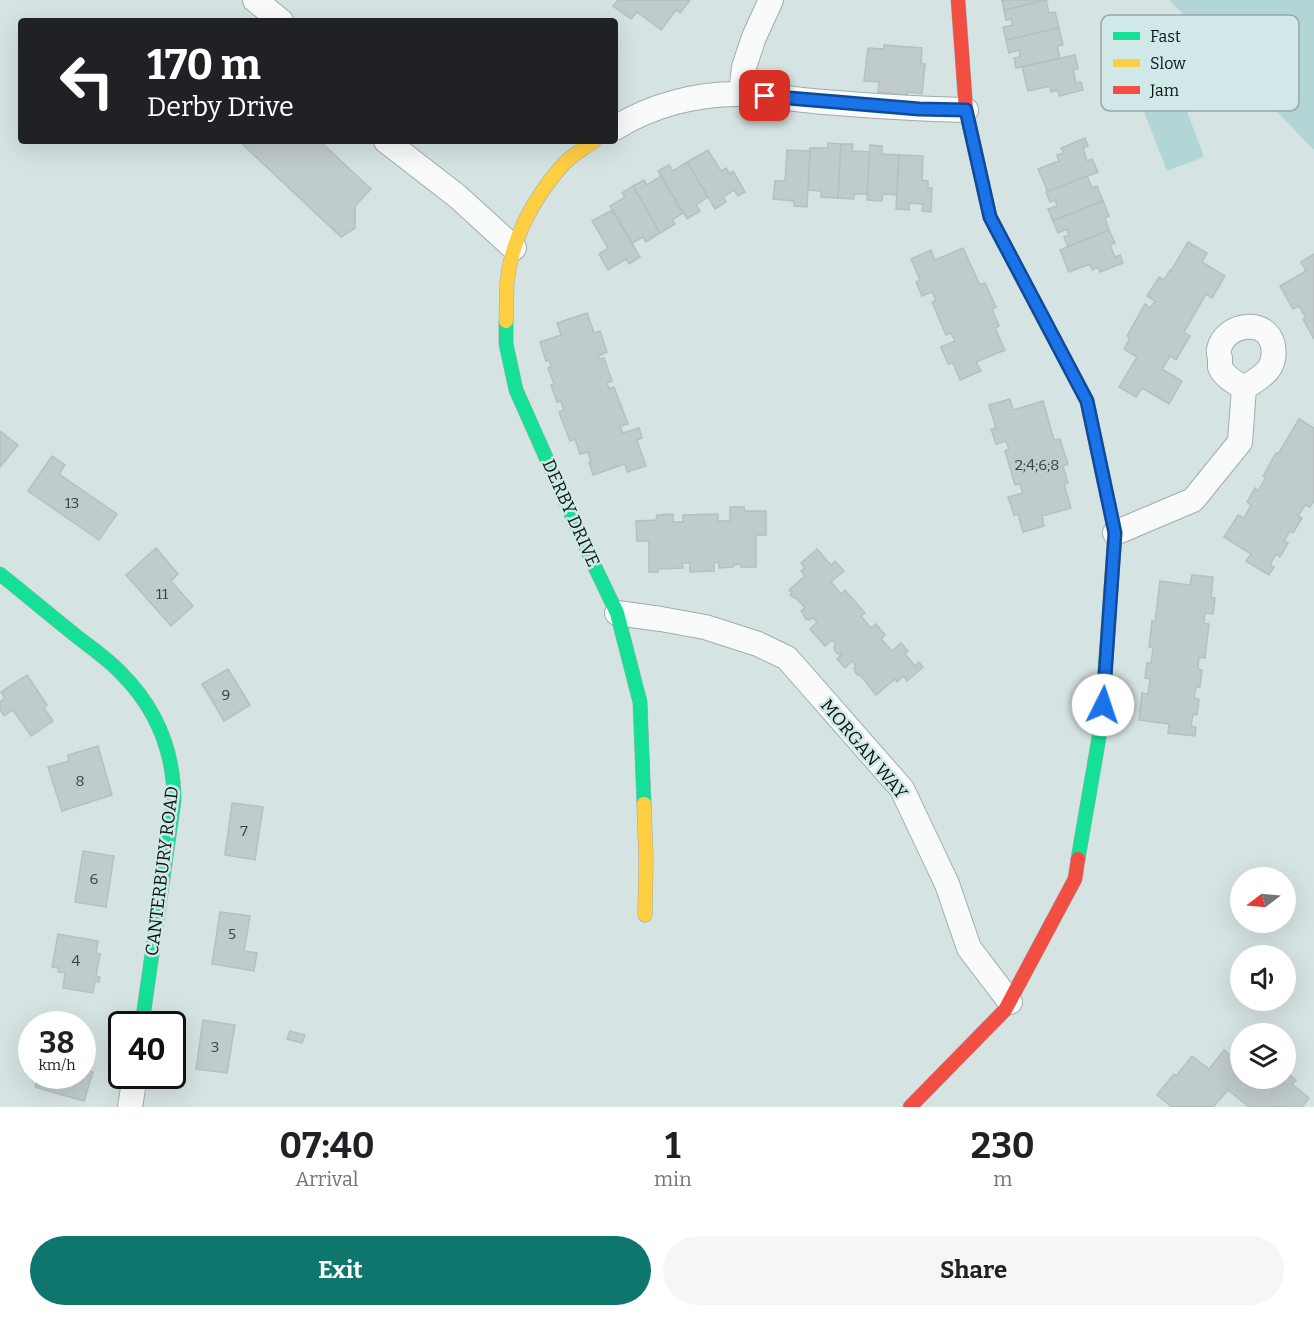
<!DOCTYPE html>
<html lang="en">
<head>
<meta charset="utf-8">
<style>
	body { margin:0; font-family:Bitter,serif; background:#f6f6f6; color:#202124; height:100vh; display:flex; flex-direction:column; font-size:22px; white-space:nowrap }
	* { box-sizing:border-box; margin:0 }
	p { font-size:20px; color:#757577 }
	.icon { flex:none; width:33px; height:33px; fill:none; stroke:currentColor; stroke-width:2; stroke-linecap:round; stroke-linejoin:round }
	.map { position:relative; height:1107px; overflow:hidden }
	.drawer { display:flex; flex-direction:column; background:#fff; flex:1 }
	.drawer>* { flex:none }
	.banner { position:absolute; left:18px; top:18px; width:600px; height:126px; border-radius:6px; box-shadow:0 6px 24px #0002; background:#202124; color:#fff; overflow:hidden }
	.needle { width:39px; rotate:254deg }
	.buttons { position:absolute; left:1230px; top:867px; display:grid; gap:12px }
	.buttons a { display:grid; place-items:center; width:66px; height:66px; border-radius:50%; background:#fff; box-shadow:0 6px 24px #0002; font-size:30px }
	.speed { position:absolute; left:18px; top:1011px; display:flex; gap:12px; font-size:30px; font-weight:700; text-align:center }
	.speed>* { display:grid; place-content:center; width:78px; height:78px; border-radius:50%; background:#fff; box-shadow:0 6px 24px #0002; line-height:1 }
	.speed small { font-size:15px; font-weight:400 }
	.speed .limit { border:3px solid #111; border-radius:9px; background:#fff; color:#111 }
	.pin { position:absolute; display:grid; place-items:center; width:51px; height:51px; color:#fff; margin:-26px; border-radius:12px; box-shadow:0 3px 9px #0006 }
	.me { position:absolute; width:66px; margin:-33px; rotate:4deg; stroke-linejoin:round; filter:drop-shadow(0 0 4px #0008) }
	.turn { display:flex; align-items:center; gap:21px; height:126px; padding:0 30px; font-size:27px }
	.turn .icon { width:78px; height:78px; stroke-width:2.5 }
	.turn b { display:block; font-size:42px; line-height:51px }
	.eta { display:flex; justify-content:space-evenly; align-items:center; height:102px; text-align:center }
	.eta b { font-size:36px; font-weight:700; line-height:42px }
	.primary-button { display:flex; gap:12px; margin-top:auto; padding:12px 30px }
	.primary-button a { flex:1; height:69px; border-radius:36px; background:#0f766e; color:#fff; font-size:24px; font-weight:700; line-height:69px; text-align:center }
	.primary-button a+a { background:#f6f6f6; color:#202124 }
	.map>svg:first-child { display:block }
</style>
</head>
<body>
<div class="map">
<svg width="1314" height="1107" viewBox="0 0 1314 1107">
	<rect width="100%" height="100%" fill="#d6e3e3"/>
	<g fill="#b2d5d5">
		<path d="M1169 0H1314V150Z"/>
		<path d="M1174 77 1204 157 1167 171 1136 91Z"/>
	</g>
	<g fill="#c0cbcb" stroke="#b6c0c0" stroke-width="1.5">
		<path d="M618 0H690L680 13 676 10 661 30 637 12 631 19 613 6Z"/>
		<path d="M1002 0H1048L1004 10Z"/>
		<path d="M1046 0 1049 13 1055 12 1059 28 1006 40 1003 27 1013 25 1011 19 1006 20 1004 10Z"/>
		<path d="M1059 28 1063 45 1057 46 1060 58 1016 68 1014 58 1020 57 1019 50 1009 53 1006 40Z"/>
		<path d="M884 45 922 48 921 63 925 64 922 94 908 92 907 95 878 92 879 82 864 81 868 48 884 49Z"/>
		<path d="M1075 55 1078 69 1073 70 1076 83 1081 82 1083 90 1059 96 1058 90 1051 92 1050 86 1028 91 1022 67Z"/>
		<path d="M1085 138 1088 146 1083 148 1087 161 1092 159 1098 172 1048 192 1038 169 1059 161 1057 155 1064 153 1061 148Z"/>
		<path d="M239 141H320L371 189 355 206V228L341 237Z"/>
		<path d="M828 143 841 144 838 198 821 197V191L808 190 810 148H828Z"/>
		<path d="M841 144H853L852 151 870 152 867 194H854V199L838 198Z"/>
		<path d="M870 145 882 146V154L899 155 897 195 883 194 882 201 867 200Z"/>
		<path d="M708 150 721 171 726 168 730 174 733 171 745 192 738 196 734 190 723 197 726 202 715 209 687 162Z"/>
		<path d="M787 150 810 151 807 207 794 206V201L773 199 775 181H785Z"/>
		<path d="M899 155 923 156 922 180 928 181V188H932L931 212 922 211 923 204 909 203V210L896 209Z"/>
		<path d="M687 162 708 197 696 205 700 211 687 219 658 171 669 165 673 171Z"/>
		<path d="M661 176 683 213 672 220 675 224 660 233 633 186 644 180 647 185Z"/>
		<path d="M1087 176 1092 188 1097 186 1103 201 1053 221 1048 209 1057 206 1055 200 1050 202 1046 192Z"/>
		<path d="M633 186 660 233 646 242 643 237 632 243 610 206 625 197 622 193Z"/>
		<path d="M1103 201 1109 216 1105 218 1109 230 1068 247 1064 237 1069 235 1067 229 1058 233 1053 221Z"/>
		<path d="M612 210 640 257 629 264 626 259 608 270 599 254 608 248 592 221Z"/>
		<path d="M1109 230 1115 243 1110 245 1115 257 1120 255 1123 263 1100 272 1098 267 1092 270 1090 264 1069 272 1060 250Z"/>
		<path d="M1188 242 1207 253 1202 262 1225 276 1212 298 1206 294 1184 332 1190 336 1176 360 1170 356 1162 369 1182 381 1169 404 1142 388 1136 397 1119 387 1137 357 1124 349 1130 338 1127 336 1145 304 1150 308 1155 301 1147 296 1159 277 1164 280 1170 270 1171 271Z"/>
		<path d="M963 248 980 285 985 283 996 307 992 309 999 326 995 328 1005 350 976 362 981 371 960 380 953 363 948 364 941 347 955 341 951 333 946 335 932 302 936 300 932 292 922 296 916 282 920 280 911 259 931 250 935 260Z"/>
		<path d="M1314 254V339L1303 319 1306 318 1299 306 1293 309 1280 286 1306 271 1301 262Z"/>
		<path d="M587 313 594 333 600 331 607 352 598 356 599 359 604 358 612 381 607 383 609 389 614 387 628 424 620 426 623 433 639 428 642 438 637 440 646 466 627 472 625 464 593 475 589 462H591L588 452 580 454 575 439 570 441 559 412 564 410 561 401 557 402 551 385 554 384 548 368 551 366 549 360 546 361 540 342 561 335 557 323Z"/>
		<path d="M1010 399 1013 410 1043 401 1054 440 1060 439 1068 464 1063 466 1068 483 1064 484 1071 508 1042 516 1044 526 1023 532 1018 514 1014 515 1008 497 1023 493 1020 484 1015 485 1005 451 1009 449 1006 441 996 444 991 429 996 428 989 405Z"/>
		<path d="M1299 419 1314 428V500L1310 507 1305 505 1298 516 1302 518 1293 533 1290 531 1284 541 1288 543 1280 557 1276 554 1270 565 1274 567 1269 575 1246 561 1251 554 1224 537 1238 515 1244 518 1251 505 1247 502 1255 488 1258 491 1266 477 1263 476 1276 453 1278 454Z"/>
		<path d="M0 431 18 445 0 467Z"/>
		<path d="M52 456 65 465 59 474 117 514 99 540 28 491Z"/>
		<path d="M730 507H744L745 511H766V535H756V567H741V564L733 565V567L719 568V562L714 563V571L690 572V563H682L683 568 658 569V572H649V541H637L636 521 656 520 657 515 673 514V522H683V515L718 514V521H730Z"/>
		<path d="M156 548 178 574 171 581 193 606 171 626 126 575Z"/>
		<path d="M817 549 831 565 835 561 844 571 831 582 841 594 845 590 865 613 861 616 871 628 876 624 885 635 881 639 892 651 901 643 908 651 905 654 915 666 919 662 923 667 907 681 904 676 897 682 895 679 876 695 861 676 858 675 855 672 854 668 856 666 852 661 845 668 837 659 842 654H838L835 651 834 647 836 644 832 640 825 646 810 629 817 622 813 618 809 620 806 619 801 611 805 608 795 597 794 598 790 595 792 593 789 590 805 576 801 571 805 568 801 563Z"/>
		<path d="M1192 575 1213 577 1211 597 1215 598 1213 614 1205 613 1204 623 1209 624 1205 658 1199 657 1198 669 1202 670 1200 687H1196L1194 698 1199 699 1197 715 1193 714 1191 726 1196 727 1195 736 1168 733 1169 724 1139 720 1142 693 1148 694 1150 679 1145 678 1147 663H1151L1153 648 1149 647 1152 621 1155 622 1160 581 1190 585Z"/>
		<path d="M228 669 250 705 224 721 202 684Z"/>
		<path d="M27 675 47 705 44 708 53 721 31 736 13 710 4 716 0 710V702L5 698 1 692Z"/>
		<path d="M98 746 112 795 62 811 48 767 69 761 68 755Z"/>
		<path d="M232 803 263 807 255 860 225 855Z"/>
		<path d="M83 851 114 856 106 907 75 902Z"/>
		<path d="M220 912 250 916 244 951 257 953 254 971 212 964Z"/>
		<path d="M58 934 98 941 96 953 100 954 96 976 100 977 99 982 95 981 93 993 63 988 65 973 58 972 59 968 52 967Z"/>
		<path d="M203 1020 235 1025 227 1073 196 1069Z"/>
		<path d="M290 1031 305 1035 302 1043 287 1039Z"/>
		<path d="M1224 1050 1240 1063V1078H1286V1072L1296 1080 1292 1084 1309 1098 1302 1107H1249L1228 1090 1213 1107H1172L1157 1095 1174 1074 1176 1076 1192 1056 1209 1069Z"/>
		<path d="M82 1069 93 1072 84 1101 35 1087 39 1076H82Z"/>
	</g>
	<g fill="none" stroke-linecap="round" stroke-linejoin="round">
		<defs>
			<g id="street">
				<path d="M255 0 281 21"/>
				<path d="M741 94 744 67 754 37 771 0"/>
				<path d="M615 128C652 105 698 93 742 94 769 95 797 100 824 102 872 106 919 109 966 110"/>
				<path d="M386 141 457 196 514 248"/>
				<path d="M1115 533 1193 500 1240 442 1244 388C1236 383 1224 377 1220 367 1220 367 1220 359 1220 358 1219 355 1218 352 1219 349 1225 323 1268 317 1273 346 1277 370 1261 377 1244 388"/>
				<path d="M617 613 661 619 705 627 758 644 787 658 902 789 947 884 969 948 1010 1002"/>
				<path d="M130 1107 135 1076"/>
			</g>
			<g id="fast">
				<path d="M1002 240 1087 401 1115 533 1101 726 1078 859"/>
				<path d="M506 321V344L516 390 593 563 617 613 640 702 644 804"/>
				<path d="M0 574C25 594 50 615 75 635 90 647 108 659 121 673 156 708 174 751 174 801L142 1024"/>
			</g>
			<g id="slow">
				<path d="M506 321C507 308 506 296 507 283 511 240 533 199 561 167 569 157 583 149 594 141"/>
				<path d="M644 804 646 858 645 915"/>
			</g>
			<g id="jam">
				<path d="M958 0 966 110 990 217 1002 240"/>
				<path d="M910 1107 1005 1010 1075 879 1078 859"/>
			</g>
		</defs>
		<use href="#street" stroke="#a2abab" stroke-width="26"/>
		<use href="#fast" stroke="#a2abab" stroke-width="15"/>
		<use href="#slow" stroke="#a2abab" stroke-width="15"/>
		<use href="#jam" stroke="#a2abab" stroke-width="15"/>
		<use href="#street" stroke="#f9fbfb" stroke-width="24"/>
		<use href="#fast" stroke="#16e098" stroke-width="14"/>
		<use href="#slow" stroke="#ffcf43" stroke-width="14"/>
		<use href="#jam" stroke="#f24e42" stroke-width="14"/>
	</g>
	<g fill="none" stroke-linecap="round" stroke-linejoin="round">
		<defs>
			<path id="route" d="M765 96 919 109 966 110 990 217 1087 401 1115 533 1103 705"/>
		</defs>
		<use href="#route" stroke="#114b97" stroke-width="15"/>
		<use href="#route" stroke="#1a73e8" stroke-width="10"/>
	</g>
	<g text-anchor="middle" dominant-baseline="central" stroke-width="5" stroke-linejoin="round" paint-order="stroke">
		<g font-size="15" fill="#394242">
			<text x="1037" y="465">2;4;6;8</text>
			<text x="72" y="503">13</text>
			<text x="162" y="594">11</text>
			<text x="226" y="695">9</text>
			<text x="80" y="781">8</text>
			<text x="244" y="831">7</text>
			<text x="94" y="879">6</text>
			<text x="232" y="934">5</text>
			<text x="76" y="961">4</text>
			<text x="215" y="1047">3</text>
		</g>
		<g font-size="18" fill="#0b1313" stroke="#d1e8e8">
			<text transform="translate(571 513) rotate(66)">DERBY DRIVE</text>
			<text transform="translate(864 749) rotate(50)">MORGAN WAY</text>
			<text transform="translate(162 871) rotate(-83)">CANTERBURY ROAD</text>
		</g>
	</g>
	<rect x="1101" y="15" width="198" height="96" rx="9" fill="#d1e8e8" stroke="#96a8a8" stroke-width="1.5"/>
	<rect x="1113" y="32" width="27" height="8" fill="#16e098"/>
	<rect x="1113" y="59" width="27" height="8" fill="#ffcf43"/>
	<rect x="1113" y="86" width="27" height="8" fill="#f24e42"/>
	<g font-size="16" fill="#0b1313">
		<text x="1150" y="42">Fast</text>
		<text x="1150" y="69">Slow</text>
		<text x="1150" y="96">Jam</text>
	</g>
</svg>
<div class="buttons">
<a><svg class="needle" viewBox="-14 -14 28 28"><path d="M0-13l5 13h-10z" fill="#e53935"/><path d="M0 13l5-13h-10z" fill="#757577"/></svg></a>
<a><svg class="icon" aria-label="sound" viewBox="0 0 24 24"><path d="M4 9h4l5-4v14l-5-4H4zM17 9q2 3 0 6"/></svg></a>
<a><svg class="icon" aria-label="layers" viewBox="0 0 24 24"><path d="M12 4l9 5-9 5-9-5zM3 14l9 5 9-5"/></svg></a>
</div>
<div class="speed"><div>38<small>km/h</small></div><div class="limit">40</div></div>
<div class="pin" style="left:765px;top:96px;background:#d93025"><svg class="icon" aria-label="arrive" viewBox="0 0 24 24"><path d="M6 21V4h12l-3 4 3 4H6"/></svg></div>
<svg class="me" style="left:1103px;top:705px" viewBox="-20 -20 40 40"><circle r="19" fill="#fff"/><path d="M0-13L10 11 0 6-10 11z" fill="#1a73e8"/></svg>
<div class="banner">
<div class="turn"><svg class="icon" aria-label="left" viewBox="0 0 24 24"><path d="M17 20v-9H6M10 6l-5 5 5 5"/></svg><div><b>170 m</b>Derby Drive</div></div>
</div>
</div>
<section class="drawer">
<div class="eta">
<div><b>07:40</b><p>Arrival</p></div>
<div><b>1</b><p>min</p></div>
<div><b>230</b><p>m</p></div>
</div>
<div class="primary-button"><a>Exit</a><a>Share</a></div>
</section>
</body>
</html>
